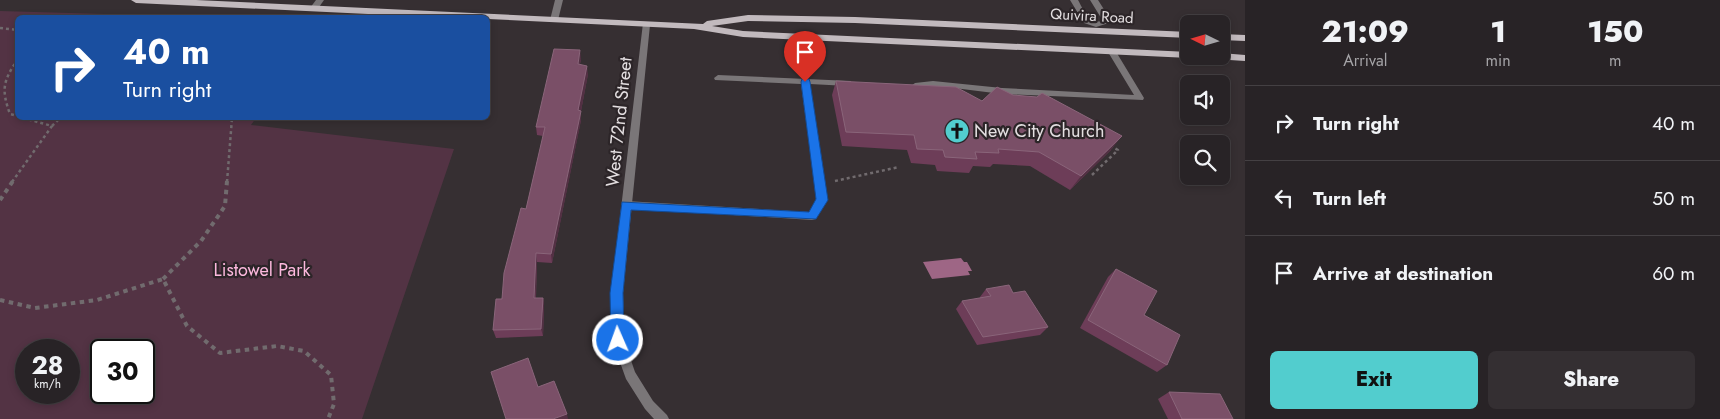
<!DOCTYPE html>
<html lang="en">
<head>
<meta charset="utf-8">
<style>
	body { margin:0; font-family:Jost,sans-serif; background:#342f32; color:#f1f3f6; height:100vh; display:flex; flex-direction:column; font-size:19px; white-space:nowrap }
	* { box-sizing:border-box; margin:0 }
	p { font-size:16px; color:#a5a4a7 }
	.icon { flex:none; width:28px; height:28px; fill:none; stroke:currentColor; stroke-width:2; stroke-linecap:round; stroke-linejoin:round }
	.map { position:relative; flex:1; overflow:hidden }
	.side { display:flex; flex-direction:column; background:#282326; width:475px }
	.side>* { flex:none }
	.guide { position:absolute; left:15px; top:15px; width:475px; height:105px; border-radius:8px; box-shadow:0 2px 8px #0003,0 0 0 1px #444043; background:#1a4fa0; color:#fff; overflow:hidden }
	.needle { width:32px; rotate:275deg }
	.fabs { position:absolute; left:1180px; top:15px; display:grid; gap:10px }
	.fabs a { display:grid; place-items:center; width:50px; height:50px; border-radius:8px; background:#282326; box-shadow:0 2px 8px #0003,0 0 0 1px #444043; font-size:25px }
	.speed { position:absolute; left:15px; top:339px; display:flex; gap:10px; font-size:25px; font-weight:700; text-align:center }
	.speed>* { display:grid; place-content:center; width:65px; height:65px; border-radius:50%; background:#282326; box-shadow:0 2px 8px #0003,0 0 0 1px #444043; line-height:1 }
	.speed small { font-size:12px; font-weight:400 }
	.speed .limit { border:2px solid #111; border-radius:8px; background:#fff; color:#111 }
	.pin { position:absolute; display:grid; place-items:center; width:42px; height:42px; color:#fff; margin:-51px -21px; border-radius:50% 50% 50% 0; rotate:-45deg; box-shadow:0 0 5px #0007 }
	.pin .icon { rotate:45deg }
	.me { position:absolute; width:55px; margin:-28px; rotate:358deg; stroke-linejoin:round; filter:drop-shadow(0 0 4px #0008) }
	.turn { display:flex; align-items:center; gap:18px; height:105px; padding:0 25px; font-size:22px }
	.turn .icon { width:65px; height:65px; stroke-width:2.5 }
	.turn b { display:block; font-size:35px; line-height:42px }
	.eta { display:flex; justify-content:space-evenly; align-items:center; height:85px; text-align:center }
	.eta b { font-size:30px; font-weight:800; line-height:35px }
	.cta { display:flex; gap:10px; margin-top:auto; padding:10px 25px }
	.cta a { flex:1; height:58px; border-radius:8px; background:#52cdce; color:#111; font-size:20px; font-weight:800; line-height:58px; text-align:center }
	.cta a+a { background:#342f32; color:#f1f3f6 }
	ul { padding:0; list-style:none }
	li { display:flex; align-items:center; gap:15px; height:75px; padding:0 25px; border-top:1px solid #444043 }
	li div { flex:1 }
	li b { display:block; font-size:19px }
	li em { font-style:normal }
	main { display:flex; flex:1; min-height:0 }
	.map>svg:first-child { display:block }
</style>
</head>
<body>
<main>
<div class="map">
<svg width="1245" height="419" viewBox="0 0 1245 419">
	<rect width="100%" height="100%" fill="#362f32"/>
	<path fill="#533344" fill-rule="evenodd" d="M0 11 210 17 18 18V118H256L251 125 454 149 362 419H0ZM26 350H69V392H26ZM101 350H144V392H101Z"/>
	<path fill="#9e6685" d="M961 258 964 262H967L972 271H968L970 275 932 279 923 262Z"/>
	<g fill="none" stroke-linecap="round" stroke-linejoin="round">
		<g stroke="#716b6e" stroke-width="2.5" stroke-dasharray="3 3" stroke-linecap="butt">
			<path d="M0 28 18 30"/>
			<path d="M18 59C3 81 1 89 10 114L18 116"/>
			<path d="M52 126 60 118"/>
			<path d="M1092 175 1118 150 1111 146"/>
			<path d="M835 181 899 167"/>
			<path d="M12 182 52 126 23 118"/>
			<path d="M227 182 232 118"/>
		</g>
		<g stroke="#716b6e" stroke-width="4" stroke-dasharray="4.5 4.5" stroke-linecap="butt">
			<path d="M0 200 13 181"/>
			<path d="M163 279 201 241 225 206 227 181"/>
			<path d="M0 300 35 308 97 300 163 279 187 326 220 353 277 346 304 351 331 375 334 404 328 419"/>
		</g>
		<g fill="#7a7678" fill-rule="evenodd">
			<path d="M1070 0H1078C1084 11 1089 24 1103 21L1090 0H1098L1112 22 1096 27 1084 23Z"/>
			<path d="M1109 50H1115L1144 98 1143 100 1002 94 954 88 933 87 915 89 911 86 915 83 933 81 1002 88 1134 95 1108 52Z"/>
			<path d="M718 75 851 81V85L848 86 810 84 827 200 816 219 812 220 622 208 621 205 626 201 809 212 817 200 801 84 715 80 714 78Z"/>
		</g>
		<g fill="#7a7678" fill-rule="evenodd">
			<path d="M316 0H324L317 10H311L310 8Z"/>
			<path d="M555 0H563L558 20 554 22 550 20Z"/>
			<path d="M643 23H649L650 25 623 293 624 340 635 372 653 401 667 415 669 419H654L645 409 626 379 612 340 611 293Z"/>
		</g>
		<g fill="#c2babe" fill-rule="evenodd">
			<path d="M131 0H196L703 24 707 21 748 15 855 17 1189 32V38L855 23 748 21 712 26 743 31 1189 52V56H1193L1189 58 743 37 694 29 488 19V18H451L136 3Z"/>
			<path d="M1221 34 1245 35V41L1221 40Z"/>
			<path d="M1221 53 1245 55V61L1214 59 1209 56H1221Z"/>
		</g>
	</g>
	<g fill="#6d3d58">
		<path d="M581 59 580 64 588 74 581 111V120L552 263 537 262 536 298H543L544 306 543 336 496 338 493 330 526 209 543 136 537 135 536 127Z"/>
		<path d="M836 81 982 101 1111 150 1070 190 1030 166 993 164 990 167 973 166 969 173 937 171 935 165 911 163 907 150 842 146 832 95Z"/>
		<path d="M1116 269 1144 315 1167 365 1157 372 1080 328 1108 277Z"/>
		<path d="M986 289 1013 293 1048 327 1040 335 977 345 956 309 962 301 980 298V297Z"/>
		<path d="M1169 392 1233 419H1168L1158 399Z"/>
	</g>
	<g fill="#523043">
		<path d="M580 50 581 59 578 73V64Z"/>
		<path d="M587 66 588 74 581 111V120L552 263 551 254Z"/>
		<path d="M1122 136 1111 150 1070 190 1081 176Z"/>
		<path d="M536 253 537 262 535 307 534 298Z"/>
		<path d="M543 298 544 306 543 336 541 329Z"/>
		<path d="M567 414 568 419H553Z"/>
	</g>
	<g fill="#7a4f67" stroke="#8a657a">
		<path d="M554 49 580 50 578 64 587 66 578 110 581 111 551 254 536 253 534 298H543L541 329 493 330 496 299H502L504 273 521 208 526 209 545 127H536Z"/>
		<path d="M836 81 956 87 982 101 997 87 1013 95 1037 97 1042 93 1122 136 1081 176 1039 152 998 149 999 153 975 152 977 159 945 157 943 150 917 149 914 135 846 132Z"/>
		<path d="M1116 269 1157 291 1144 315 1180 335 1167 365 1088 320Z"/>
		<path d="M1009 285 1013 293 1025 291 1048 327 983 337 962 301 991 296 986 289Z"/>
		<path d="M528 358 538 387 554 381 567 414 553 419H506L491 372Z"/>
		<path d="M1169 392 1220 394 1233 419H1182Z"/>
	</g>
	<path fill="#1a73e8" stroke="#114b97" d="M802 79H809L810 82 828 200 816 219 631 210 623 293 624 340 623 345 618 346 613 345 611 340 610 293 622 202 809 212 816 199 801 82Z"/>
	<defs>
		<symbol id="church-disc" viewBox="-11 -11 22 22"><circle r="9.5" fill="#52cdce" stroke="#2c2528"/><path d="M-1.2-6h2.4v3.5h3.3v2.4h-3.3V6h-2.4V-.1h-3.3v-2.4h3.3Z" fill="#111"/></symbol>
	</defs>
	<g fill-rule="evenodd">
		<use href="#church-disc" x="943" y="117" width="28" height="28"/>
	</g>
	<g text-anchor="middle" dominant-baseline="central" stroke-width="4.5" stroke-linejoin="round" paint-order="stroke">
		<g font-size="15" fill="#e4dfe1" stroke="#2c2528">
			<text transform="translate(1092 16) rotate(3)">Quivira Road</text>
		</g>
		<g font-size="18" fill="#e4dfe1" stroke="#2c2528">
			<text transform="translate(619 122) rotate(-84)">West 72nd Street</text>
		</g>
		<g font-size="18" fill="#e4dfe1" stroke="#2c2528" text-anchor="start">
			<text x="974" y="131">New City Church</text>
		</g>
		<g font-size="18" fill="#fcb8dd" stroke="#2c2528">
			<text x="262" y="270">Listowel Park</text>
		</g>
	</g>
</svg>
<div class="fabs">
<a><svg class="needle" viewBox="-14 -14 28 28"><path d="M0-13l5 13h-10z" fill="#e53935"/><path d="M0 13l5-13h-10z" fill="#a5a4a7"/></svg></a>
<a><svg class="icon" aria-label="sound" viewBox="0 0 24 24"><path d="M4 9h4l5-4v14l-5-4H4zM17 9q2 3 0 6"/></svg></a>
<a><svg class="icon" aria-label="search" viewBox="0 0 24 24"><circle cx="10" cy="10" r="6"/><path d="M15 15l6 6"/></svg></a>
</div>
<div class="speed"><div>28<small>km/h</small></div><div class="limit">30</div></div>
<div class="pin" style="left:805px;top:82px;background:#d93025"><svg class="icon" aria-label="arrive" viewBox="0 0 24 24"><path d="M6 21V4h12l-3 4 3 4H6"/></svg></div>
<svg class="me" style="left:618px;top:340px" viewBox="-20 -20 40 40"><circle r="17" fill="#1a73e8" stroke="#fff" stroke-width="3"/><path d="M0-11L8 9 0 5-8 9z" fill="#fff"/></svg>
<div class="guide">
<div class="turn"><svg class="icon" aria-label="right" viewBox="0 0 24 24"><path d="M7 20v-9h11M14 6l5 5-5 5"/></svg><div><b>40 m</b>Turn right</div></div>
</div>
</div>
<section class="side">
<div class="eta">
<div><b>21:09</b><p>Arrival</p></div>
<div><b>1</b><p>min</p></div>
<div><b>150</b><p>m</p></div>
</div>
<ul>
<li><svg class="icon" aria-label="right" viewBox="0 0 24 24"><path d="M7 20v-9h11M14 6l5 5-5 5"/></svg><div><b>Turn right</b></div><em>40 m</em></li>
<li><svg class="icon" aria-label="left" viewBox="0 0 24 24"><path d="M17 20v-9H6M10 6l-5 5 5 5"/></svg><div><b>Turn left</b></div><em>50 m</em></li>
<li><svg class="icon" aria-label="arrive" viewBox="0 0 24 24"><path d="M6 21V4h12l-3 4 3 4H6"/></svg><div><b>Arrive at destination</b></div><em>60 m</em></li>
</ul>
<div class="cta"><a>Exit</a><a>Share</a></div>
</section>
</main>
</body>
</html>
